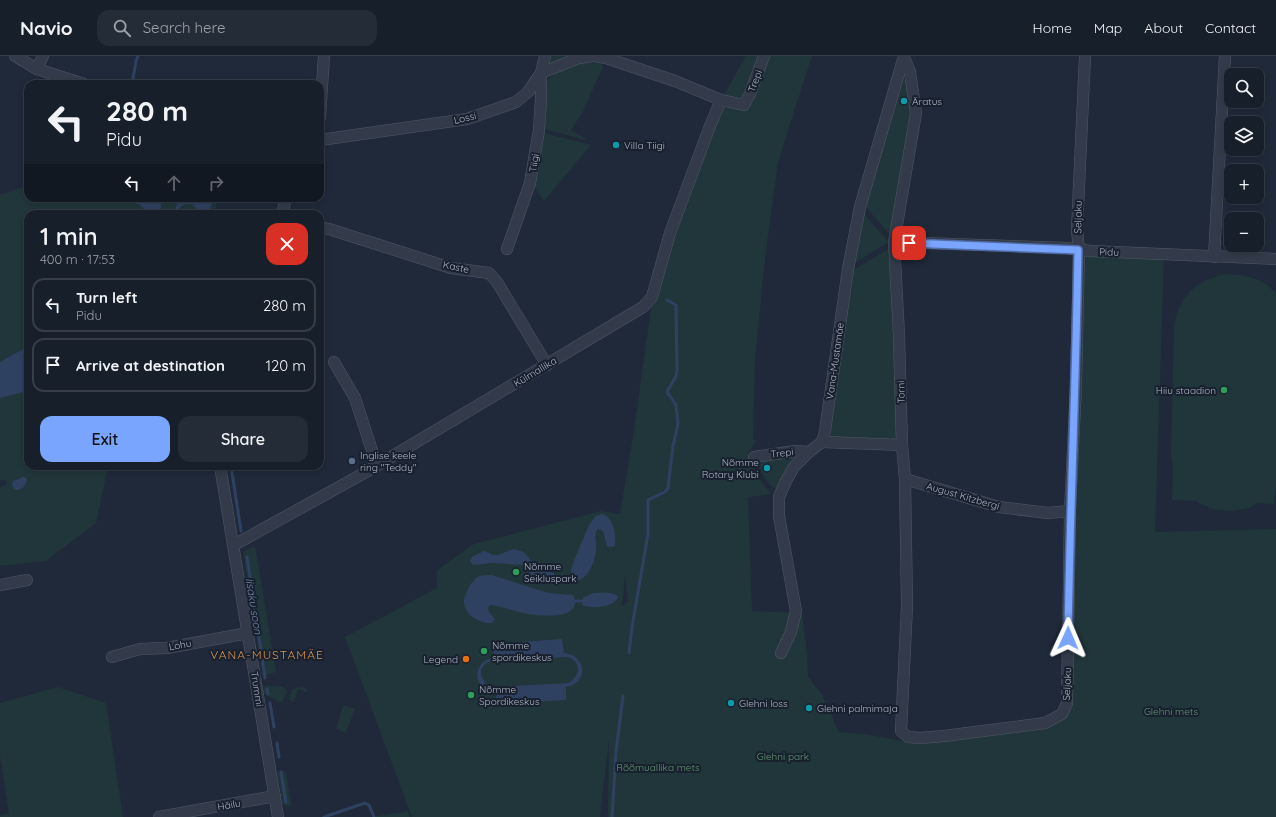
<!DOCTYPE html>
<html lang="en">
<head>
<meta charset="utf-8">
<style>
	body { margin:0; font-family:Quicksand,sans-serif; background:#242c37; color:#f1f3f6; height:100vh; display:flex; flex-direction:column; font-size:15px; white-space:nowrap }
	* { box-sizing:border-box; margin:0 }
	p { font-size:13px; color:#9ea2a9 }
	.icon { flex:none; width:22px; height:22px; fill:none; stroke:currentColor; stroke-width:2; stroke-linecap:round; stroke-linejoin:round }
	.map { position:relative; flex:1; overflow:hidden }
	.drawer { position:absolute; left:24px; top:154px; width:300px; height:260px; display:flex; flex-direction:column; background:#171f2b; border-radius:12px; box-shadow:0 2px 6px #0003,0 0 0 1px #363d47 }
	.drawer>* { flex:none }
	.top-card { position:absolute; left:24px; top:24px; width:300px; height:122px; border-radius:12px; box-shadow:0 2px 6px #0003,0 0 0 1px #363d47; background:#171f2b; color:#f1f3f6; overflow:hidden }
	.fabs { position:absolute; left:1224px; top:12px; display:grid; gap:8px }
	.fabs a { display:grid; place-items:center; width:40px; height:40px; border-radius:8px; background:#171f2b; box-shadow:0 2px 6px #0003,0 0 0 1px #363d47; font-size:20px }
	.pin { position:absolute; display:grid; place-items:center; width:34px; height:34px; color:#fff; margin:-17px; border-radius:8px; box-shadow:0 2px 6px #0006 }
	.me { position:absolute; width:44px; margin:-22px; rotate:1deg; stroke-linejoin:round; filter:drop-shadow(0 0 3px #0008) }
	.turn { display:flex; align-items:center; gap:14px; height:84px; padding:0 16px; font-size:18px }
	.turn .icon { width:52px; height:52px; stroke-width:2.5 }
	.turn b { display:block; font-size:28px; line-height:34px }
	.lanes { display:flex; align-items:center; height:38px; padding:0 16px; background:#0003; justify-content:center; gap:20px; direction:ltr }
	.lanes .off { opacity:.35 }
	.round { display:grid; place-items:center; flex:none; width:42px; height:42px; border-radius:12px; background:#242c37 }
	.head { display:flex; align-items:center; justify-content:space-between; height:68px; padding:0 16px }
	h1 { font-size:24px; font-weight:600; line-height:30px }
	.action { display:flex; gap:8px; margin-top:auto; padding:8px 16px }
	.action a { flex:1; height:46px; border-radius:12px; background:#79a5ff; color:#111; font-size:16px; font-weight:600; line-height:46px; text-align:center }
	.action a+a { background:#242c37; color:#f1f3f6 }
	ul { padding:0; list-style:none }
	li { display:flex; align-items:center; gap:12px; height:54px; margin:0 8px 6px; padding:0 8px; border:2px solid #363d47; border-radius:12px }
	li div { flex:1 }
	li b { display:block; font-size:15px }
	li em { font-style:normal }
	header { display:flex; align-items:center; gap:24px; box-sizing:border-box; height:56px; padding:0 20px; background:#171f2b; border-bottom:1px solid #363d47 }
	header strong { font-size:19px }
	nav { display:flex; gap:22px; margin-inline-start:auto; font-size:14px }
	.search { width:280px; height:36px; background:#242c37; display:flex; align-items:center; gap:10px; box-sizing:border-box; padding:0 14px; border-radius:12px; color:#9ea2a9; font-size:15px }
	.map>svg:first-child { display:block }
</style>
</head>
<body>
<header>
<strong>Navio</strong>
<div class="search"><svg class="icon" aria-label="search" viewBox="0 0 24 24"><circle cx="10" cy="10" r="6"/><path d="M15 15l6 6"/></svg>Search here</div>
<nav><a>Home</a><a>Map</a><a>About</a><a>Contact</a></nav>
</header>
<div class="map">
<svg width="1276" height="761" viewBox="0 0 1276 761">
	<rect width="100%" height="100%" fill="#1f2939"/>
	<g fill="#21363a" fill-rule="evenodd">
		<path d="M551 0H578L560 6 549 8Z"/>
		<path d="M746 0H812L778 106 765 202 755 303 753 383 756 385 748 397 755 417 771 438 748 441 752 555 802 557 807 598 808 620 822 639 839 676 864 678 914 687 1045 667 1062 658 1079 194 1164 200 1155 476 1276 473V761H608L609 683 600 761H412L345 581 437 532V514L474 488 601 455 620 458 633 381 651 253 670 177 721 44ZM625 519 628 545 622 551Z"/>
		<path d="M583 6 601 7 603 11 582 57 571 74 589 85 541 72 544 39 548 23 562 14Z"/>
		<path d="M906 22 912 58 892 181 864 149 888 75 903 25Z"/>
		<path d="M540 76 591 89 544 145 532 128Z"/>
		<path d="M27 130H28V142H218L214 158H28V293H23L0 306V139Z"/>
		<path d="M862 156 889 186 853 208Z"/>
		<path d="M892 191 899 385 829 382 851 215Z"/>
		<path d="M1225 218C1244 218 1264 222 1276 238V428L1274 448 1258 447 1248 452 1232 455 1216 454 1202 449 1196 445 1172 444 1173 413 1171 399 1174 268C1182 238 1194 226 1225 218Z"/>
		<path d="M28 335V410H108L96 467 46 505 0 510V431L6 429 7 425 0 424V342Z"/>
		<path d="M797 400 778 434C769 432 762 417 758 409L759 404Z"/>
		<path d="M255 490 276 616 263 620 243 496Z"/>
		<path d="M265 630H281L286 633 287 635 282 647 264 638 263 633Z"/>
		<path d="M58 631 106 647 123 761H0V759L9 757 0 700V647Z"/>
		<path d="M302 631 307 633 306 636 298 633 294 646 289 644 292 633Z"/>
		<path d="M343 649 355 653 346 677 336 673Z"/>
		<path d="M279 715H284L286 717 291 747 290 750H285L282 747 278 718Z"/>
		<path d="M408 755 410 761H371Z"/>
	</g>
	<g fill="#2f4160" fill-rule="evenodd">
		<path d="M125 142H159L161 146 160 158H145L143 151 132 145 127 146Z"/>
		<path d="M186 142H214L210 153 207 154H198L192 148H185L178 153V158H173L178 146 186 144Z"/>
		<path d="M23 293H28V335L0 342V306Z"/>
		<path d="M23 421 26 422 27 425 23 432 17 434 14 433 12 429 13 425Z"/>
		<path d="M602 458C614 462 616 478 615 490L610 491 607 490 603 475 598 473C593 478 597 485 596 492 596 504 588 526 573 525L571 514 575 502 590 467 596 460Z"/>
		<path d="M514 493 524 496 532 506 544 509 545 515 554 517V521C551 524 537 526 533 523 529 520 529 516 528 511L525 509 492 507 473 509 470 505 472 501 484 495C488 496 490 498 494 499 500 500 508 494 514 493Z"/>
		<path d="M492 519 548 537 573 539C575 543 576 547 574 551 568 563 535 560 524 557 512 555 502 550 490 549L488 552 489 556 495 563 492 567C479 568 463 558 464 544 465 538 468 534 470 529 473 526 475 522 479 520 483 519 488 519 492 519Z"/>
		<path d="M593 537C601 537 611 535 618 540 616 552 591 553 582 549L583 542Z"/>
		<path d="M562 583 564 597C587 599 589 627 566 631V644L497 648 496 635C473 636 470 606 494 601L493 588ZM567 601C581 604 581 620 569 627L494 631 486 628 481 620C480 612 484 607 492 605Z"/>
	</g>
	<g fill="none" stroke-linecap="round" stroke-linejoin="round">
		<g stroke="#2f4160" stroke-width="3">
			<path d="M132 28 136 5 138 0"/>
			<path d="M231 410 241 475"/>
			<path d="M247 501 265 622"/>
			<path d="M575 545H583"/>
			<path d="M629 597 632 571 648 478V444L665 436 668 432 673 390 678 368 676 349 667 336 676 320 677 314 676 249 667 244"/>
			<path d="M267 633 268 638"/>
			<path d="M270 647 274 671"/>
			<path d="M277 687 279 701"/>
			<path d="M281 716 286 746"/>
			<path d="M324 761 365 747 369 749 374 761"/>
			<path d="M612 761 616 696 623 640"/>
		</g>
		<defs>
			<g id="minor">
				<path d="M15 0 37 13 84 28"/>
				<path d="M595 0 606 2 675 25 721 44 744 49 750 38 764 0"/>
				<path d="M904 1 910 16 916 57 894 186 899 279 902 389 905 423 907 550 901 675 908 681 920 682 944 680 1045 667 1062 658 1067 647 1070 455 1076 329 1079 194 1077 174 1085 0"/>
				<path d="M37 13 43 0"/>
				<path d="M320 61 324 0"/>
				<path d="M320 84 467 63 516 46 528 36 541 17 579 2 592 0"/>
				<path d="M282 158 286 142"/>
				<path d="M320 171 329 173 451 212 489 217 497 226 547 309"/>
				<path d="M894 186 1067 192 1091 195 1276 203"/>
				<path d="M507 193 530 127 539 74 541 42V17L545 0"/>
				<path d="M1214 201 1225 0"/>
				<path d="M334 306 355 342 377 410"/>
				<path d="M822 386 902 389"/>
				<path d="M754 401 795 395 809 396"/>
				<path d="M220 410 278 761"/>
				<path d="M905 423 999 451 1048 457 1070 455"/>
				<path d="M234 489 366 416 643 251 652 241 670 177 710 70 721 44"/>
				<path d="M0 529 27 524"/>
				<path d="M781 597 791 576 796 555 779 460V441L786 425 794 411 809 396 822 386 825 375 848 213 860 151 904 0"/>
				<path d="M112 601 140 593 167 592 248 577"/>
				<path d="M159 761 275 740"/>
			</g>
		</defs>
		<use href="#minor" stroke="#505867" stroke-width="12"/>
		<use href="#minor" stroke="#333b4a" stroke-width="11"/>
	</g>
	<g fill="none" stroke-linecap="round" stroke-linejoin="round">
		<defs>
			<path id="route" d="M909 187 1078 194C1076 323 1070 452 1068 582"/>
		</defs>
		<use href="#route" stroke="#4f6ba6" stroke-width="10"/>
		<use href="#route" stroke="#79a5ff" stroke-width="7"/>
	</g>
	<g fill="#0f9aa8" stroke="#18202e" stroke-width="1.5">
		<circle cx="904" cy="45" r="4"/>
		<circle cx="616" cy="89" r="4"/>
		<circle cx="767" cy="412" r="4"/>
		<circle cx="731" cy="647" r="4"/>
		<circle cx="809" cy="652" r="4"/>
	</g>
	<g fill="#2e9e5b" stroke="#18202e" stroke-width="1.5">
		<circle cx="1224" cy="334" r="4"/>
		<circle cx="516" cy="516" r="4"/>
		<circle cx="484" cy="595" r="4"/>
		<circle cx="471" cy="639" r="4"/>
	</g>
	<circle fill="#5c6f8a" stroke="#18202e" stroke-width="1.5" cx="352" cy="405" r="4"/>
	<circle fill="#e8710a" stroke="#18202e" stroke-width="1.5" cx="466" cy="603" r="4"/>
	<g text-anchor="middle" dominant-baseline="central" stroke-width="4" stroke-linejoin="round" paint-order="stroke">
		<g font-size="10" fill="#adb5c6" stroke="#18202e">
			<text transform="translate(755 25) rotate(-70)">Trepi</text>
			<text transform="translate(465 62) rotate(-13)">Lossi</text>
			<text transform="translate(534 107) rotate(-81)">Tiigi</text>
			<text transform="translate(1078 161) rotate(-89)">Seljaku</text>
			<text transform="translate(1109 196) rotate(2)">Pidu</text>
			<text transform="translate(456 211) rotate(12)">Kaste</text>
			<text transform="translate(835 305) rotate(-82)">Vana-Mustamäe</text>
			<text transform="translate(535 316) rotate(-31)">Külmallika</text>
			<text transform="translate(901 336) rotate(-91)">Torni</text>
			<text transform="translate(782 397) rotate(-7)">Trepi</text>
			<text transform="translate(963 440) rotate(16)">August Kitzbergi</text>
			<text transform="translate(180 589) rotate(-10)">Lohu</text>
			<text transform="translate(1067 628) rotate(-87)">Seljaku</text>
			<text transform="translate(257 633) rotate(81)">Trummi</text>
			<text transform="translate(229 749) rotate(-10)">Häilu</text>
		</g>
		<g font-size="10" fill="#adb5c6" stroke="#18202e" text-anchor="start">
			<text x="912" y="45">Äratus</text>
			<text x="624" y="89">Villa Tiigi</text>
			<text x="1216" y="334" text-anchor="end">Hiiu staadion</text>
			<text x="360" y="399">Inglise keele<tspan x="360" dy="12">ring "Teddy"</tspan></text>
			<text x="759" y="406" text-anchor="end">Nõmme<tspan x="759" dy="12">Rotary Klubi</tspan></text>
			<text x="524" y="510">Nõmme<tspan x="524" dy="12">Seikluspark</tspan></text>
			<text x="492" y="589">Nõmme<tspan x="492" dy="12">spordikeskus</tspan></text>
			<text x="458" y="603" text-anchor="end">Legend</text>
			<text x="479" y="633">Nõmme<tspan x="479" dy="12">Spordikeskus</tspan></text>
			<text x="739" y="647">Glehni loss</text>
			<text x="817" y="652">Glehni palmimaja</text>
		</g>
		<g font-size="10" fill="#639972" stroke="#18202e">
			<text x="1171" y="655">Glehni mets</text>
			<text x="783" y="700">Glehni park</text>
			<text x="658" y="711">Rõõmuallika mets</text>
		</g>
		<g font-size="11" font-style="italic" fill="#738ab1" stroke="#18202e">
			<text transform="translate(254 550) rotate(81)">Iisaku soon</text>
		</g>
		<g font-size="12" letter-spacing="1" fill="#db9654" stroke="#18202e">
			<text x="267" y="598">VANA-MUSTAMÄE</text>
		</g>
	</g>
</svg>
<div class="fabs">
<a><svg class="icon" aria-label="search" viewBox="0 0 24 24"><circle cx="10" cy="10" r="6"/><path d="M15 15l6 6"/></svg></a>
<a><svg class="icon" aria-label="layers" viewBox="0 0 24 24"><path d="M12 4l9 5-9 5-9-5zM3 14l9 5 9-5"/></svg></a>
<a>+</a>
<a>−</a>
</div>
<div class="pin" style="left:909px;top:187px;background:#d93025"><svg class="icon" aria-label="arrive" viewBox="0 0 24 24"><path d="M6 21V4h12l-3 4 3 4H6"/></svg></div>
<svg class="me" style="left:1068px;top:582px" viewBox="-20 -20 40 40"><path d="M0-17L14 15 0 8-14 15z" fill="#79a5ff" stroke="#fff" stroke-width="4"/></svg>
<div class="top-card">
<div class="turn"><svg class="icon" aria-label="left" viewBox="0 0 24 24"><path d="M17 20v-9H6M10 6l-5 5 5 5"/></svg><div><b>280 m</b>Pidu</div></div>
<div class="lanes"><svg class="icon" aria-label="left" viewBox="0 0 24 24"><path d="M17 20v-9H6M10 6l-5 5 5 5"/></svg><svg class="icon off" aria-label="ahead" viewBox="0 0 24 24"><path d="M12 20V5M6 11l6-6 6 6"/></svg><svg class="icon off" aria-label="right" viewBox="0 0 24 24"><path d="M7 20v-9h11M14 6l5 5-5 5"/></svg></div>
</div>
<section class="drawer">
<div class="head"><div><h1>1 min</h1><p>400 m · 17:53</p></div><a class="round" style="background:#d93025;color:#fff"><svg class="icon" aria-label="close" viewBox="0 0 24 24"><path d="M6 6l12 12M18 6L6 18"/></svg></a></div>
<ul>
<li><svg class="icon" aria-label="left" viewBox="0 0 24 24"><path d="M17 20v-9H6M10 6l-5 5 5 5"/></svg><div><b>Turn left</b><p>Pidu</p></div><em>280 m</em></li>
<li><svg class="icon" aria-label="arrive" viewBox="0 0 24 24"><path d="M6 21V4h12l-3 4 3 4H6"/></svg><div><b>Arrive at destination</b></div><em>120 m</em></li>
</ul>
<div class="action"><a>Exit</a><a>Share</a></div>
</section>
</div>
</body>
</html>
